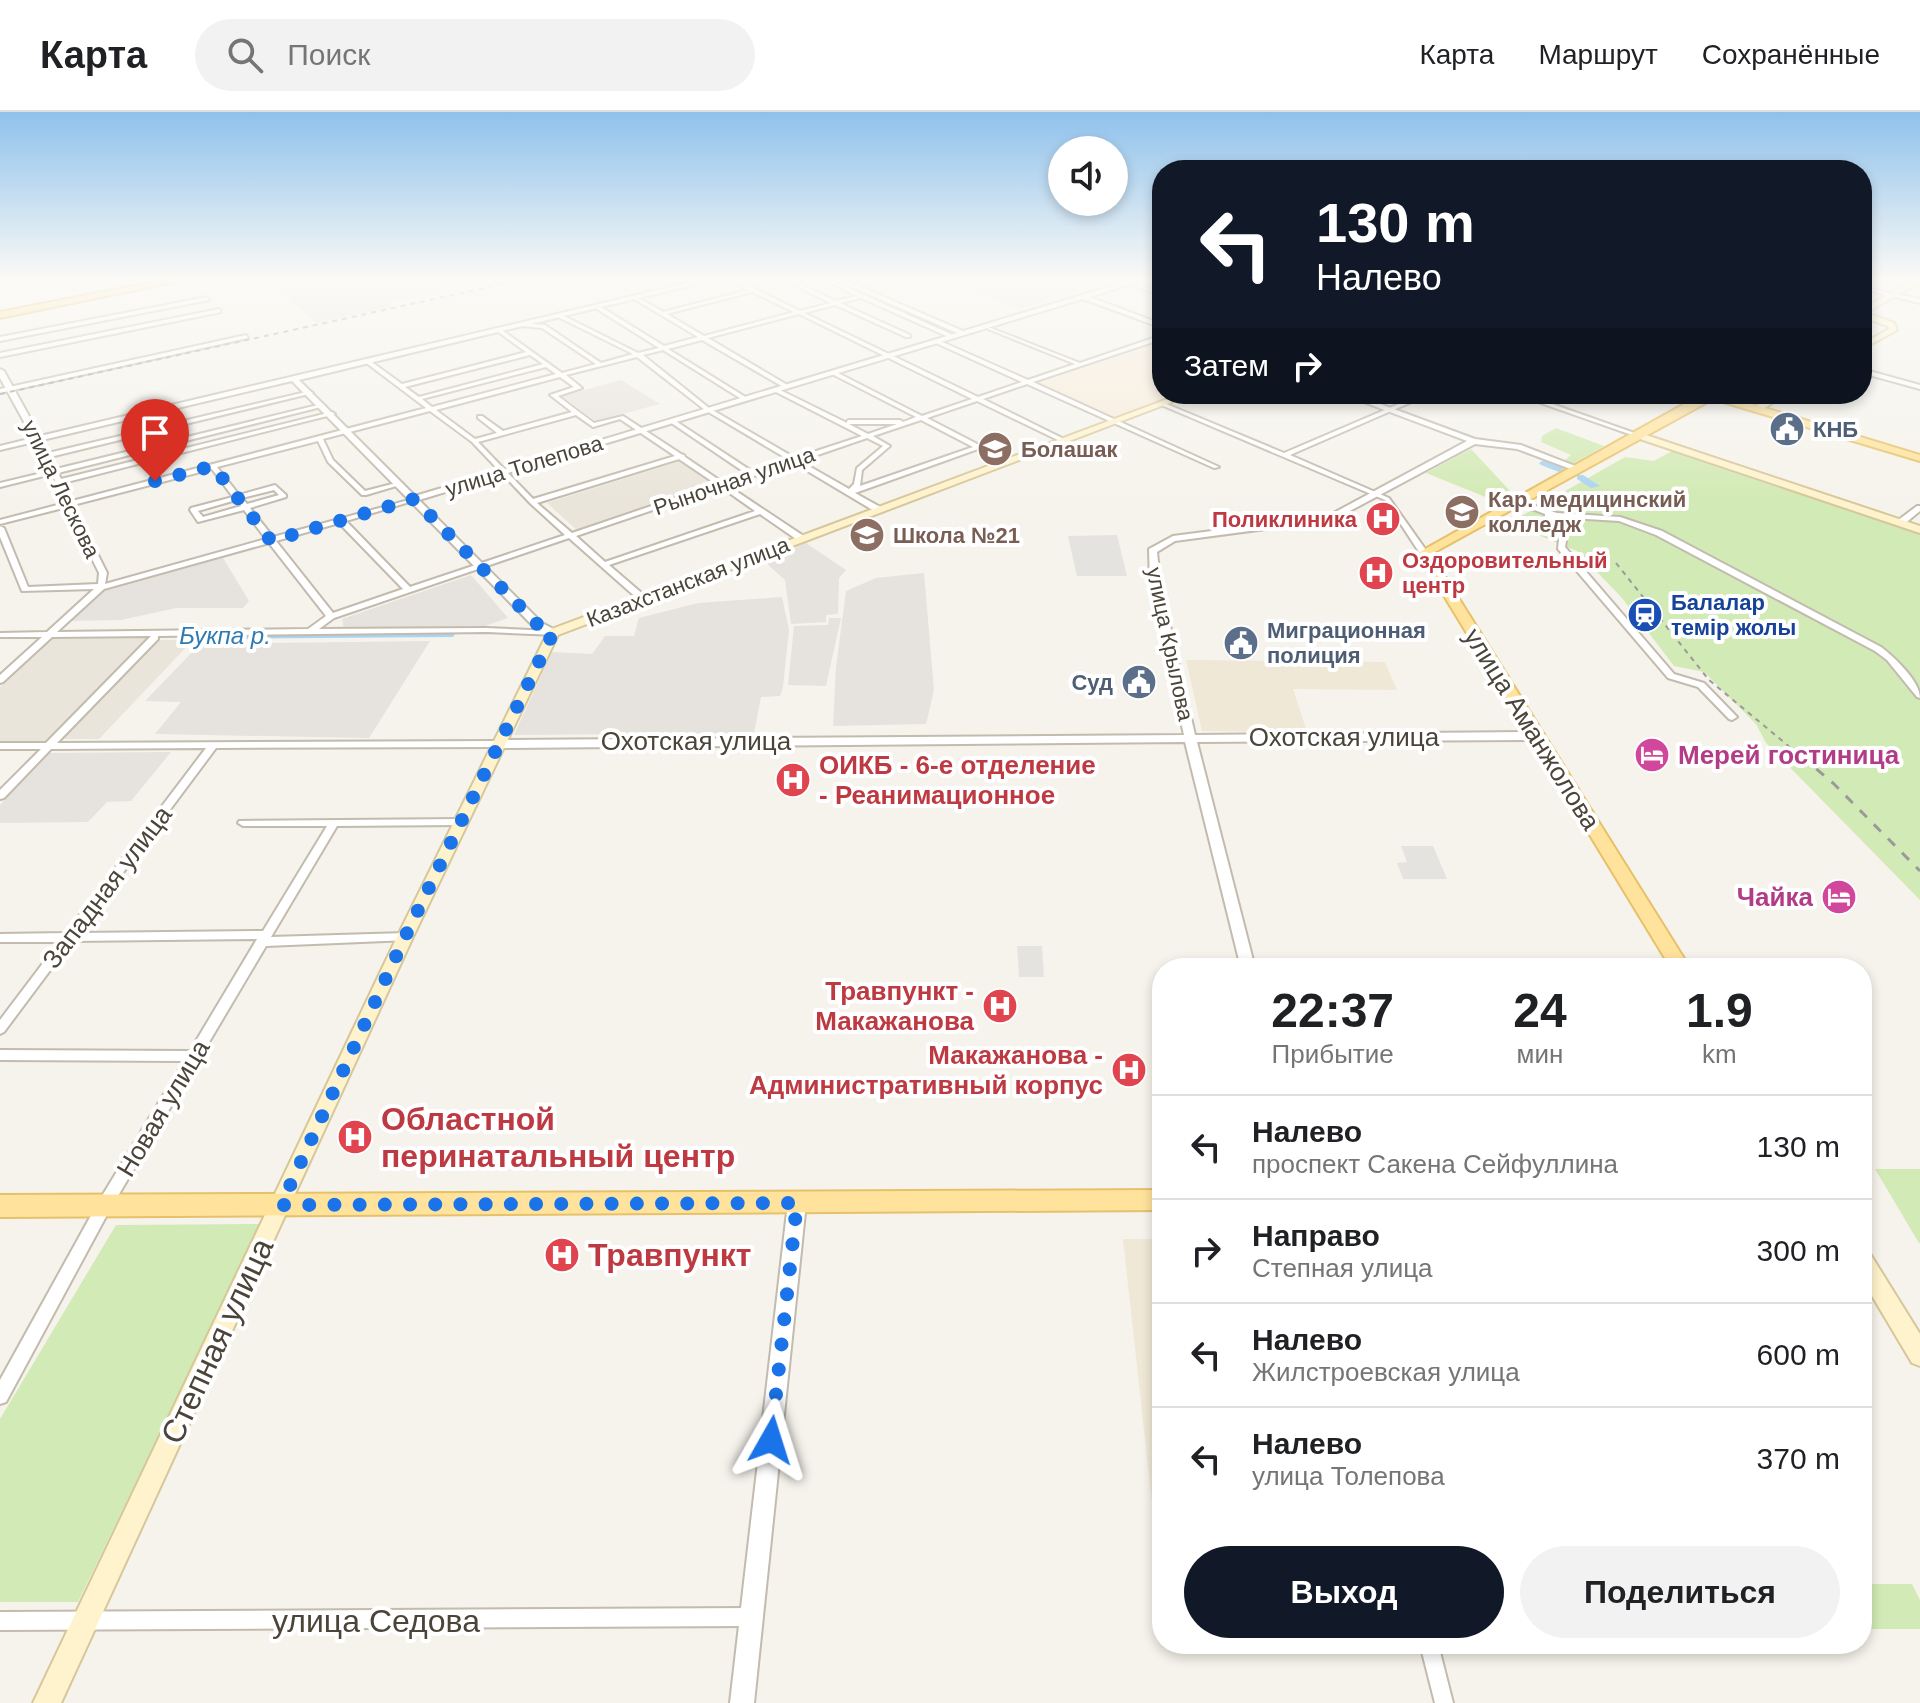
<!DOCTYPE html>
<html lang="ru">
<head>
<meta charset="utf-8">
<style>
	body { margin:0; font-family:Arial,sans-serif; background:#f2f2f2; color:#202124; height:100vh; display:flex; flex-direction:column; font-size:30px; white-space:nowrap }
	* { box-sizing:border-box; margin:0 }
	p { font-size:26px; color:#757577 }
	.icon { flex:none; width:44px; height:44px; fill:none; stroke:currentColor; stroke-width:2; stroke-linecap:round; stroke-linejoin:round }
	.map { position:relative; flex:1; overflow:hidden }
	.panel { position:absolute; left:1152px; top:846px; width:720px; height:696px; display:flex; flex-direction:column; background:#fff; border-radius:32px; box-shadow:0 4px 12px #0003 }
	.panel>* { flex:none }
	.banner { position:absolute; left:1152px; top:48px; width:720px; height:244px; border-radius:32px; box-shadow:0 4px 12px #0003; background:#111827; color:#fff; overflow:hidden }
	.buttons { position:absolute; left:1048px; top:24px; display:grid; gap:16px }
	.buttons a { display:grid; place-items:center; width:80px; height:80px; border-radius:50%; background:#fff; box-shadow:0 4px 12px #0003; font-size:40px }
	.pin { position:absolute; display:grid; place-items:center; width:68px; height:68px; color:#fff; margin:-82px -34px; border-radius:50% 50% 50% 0; rotate:-45deg; box-shadow:0 0 8px #0007 }
	.pin .icon { rotate:45deg }
	.me { position:absolute; width:88px; margin:-44px; rotate:6deg; stroke-linejoin:round; filter:drop-shadow(0 0 6px #0008) }
	.turn { display:flex; align-items:center; gap:28px; height:168px; padding:0 32px; font-size:36px }
	.turn .icon { width:104px; height:104px; stroke-width:2.5 }
	.turn b { display:block; font-size:56px; line-height:68px }
	.then { display:flex; align-items:center; height:76px; padding:0 32px; background:#0003; gap:16px; font-size:30px }
	.eta { display:flex; justify-content:space-evenly; align-items:center; height:136px; text-align:center }
	.eta b { font-size:48px; font-weight:800; line-height:56px }
	.cta { display:flex; gap:16px; margin-top:auto; padding:16px 32px }
	.cta a { flex:1; height:92px; border-radius:48px; background:#111827; color:#fff; font-size:32px; font-weight:800; line-height:92px; text-align:center }
	.cta a+a { background:#f2f2f2; color:#202124 }
	ul { padding:0; list-style:none }
	li { display:flex; align-items:center; gap:24px; height:104px; padding:0 32px; border-top:2px solid #e0e0e0 }
	li div { flex:1 }
	li b { display:block; font-size:30px }
	li em { font-style:normal }
	header { display:flex; align-items:center; gap:48px; box-sizing:border-box; height:112px; padding:0 40px; background:#fff; border-bottom:2px solid #e0e0e0 }
	header strong { font-size:38px }
	nav { display:flex; gap:44px; margin-inline-start:auto; font-size:28px }
	.search { width:560px; height:72px; background:#f2f2f2; display:flex; align-items:center; gap:20px; box-sizing:border-box; padding:0 28px; border-radius:44px; color:#757577; font-size:30px }
	.map>svg:first-child { display:block }
</style>
</head>
<body>
<header>
<strong>Карта</strong>
<div class="search"><svg class="icon" aria-label="search" viewBox="0 0 24 24"><circle cx="10" cy="10" r="6"/><path d="M15 15l6 6"/></svg>Поиск</div>
<nav><a>Карта</a><a>Маршрут</a><a>Сохранённые</a></nav>
</header>
<div class="map">
<svg width="1920" height="1591" viewBox="0 0 1920 1591">
	<rect width="100%" height="100%" fill="#f6f3ec"/>
	<g fill="#eae5da">
		<path d="M680 349 713 373 577 418 547 391Z"/>
		<path d="M149 524 47 630H0V575L51 526Z"/>
		<path d="M157 528H193L99 627H62Z"/>
	</g>
	<path fill="#f7ead8" d="M1156 231 1162 233V282H1181L1116 306 1038 271Z"/>
	<g fill="#e6e2dd">
		<path d="M265 165H494L498 168 388 191 391 195 316 211Z"/>
		<path d="M840 165H941L879 182Z"/>
		<path d="M945 165H1125L1017 197Z"/>
		<path d="M621 268 660 292 596 309 562 284Z"/>
		<path d="M806 431 846 458 839 466 838 502 826 503V510L791 512 785 468 764 449Z"/>
		<path d="M223 446 249 489 243 496H176L121 508 68 509 101 480Z"/>
		<path d="M924 461 934 578 926 612 833 614 836 555 846 479 876 466Z"/>
		<path d="M471 463 508 506 485 514 344 517 342 507Z"/>
		<path d="M782 485 789 518 783 575 780 584 761 585 754 621 514 623 552 540 592 542 605 524H634L639 506 698 491Z"/>
		<path d="M829 506H841L826 574 788 573 794 514 828 513Z"/>
		<path d="M430 529 369 626 155 622 181 590 145 589 200 532Z"/>
		<path d="M171 640 131 689 107 690 88 710 0 711V693L48 641Z"/>
	</g>
	<g fill="#efe8d6">
		<path d="M1186 548 1385 550 1397 578 1293 577 1307 620 1202 619Z"/>
		<path d="M1123 1127H1162V1482Z"/>
	</g>
	<g fill="#d2eab5">
		<path d="M1556 316 1604 334 1572 352 1564 349 1571 343 1541 330 1542 324Z"/>
		<path d="M1471 337 1510 379 1493 388 1426 361Z"/>
		<path d="M1672 339 1920 422V788L1766 631 1756 612 1704 560 1674 554 1622 486 1577 439 1509 411 1625 345 1654 349Z"/>
		<path d="M1920 1057V1131H1919L1875 1057Z"/>
		<path d="M261 1112 78 1490H0V1307L116 1113Z"/>
		<path d="M1862 1472H1912L1920 1488V1517H1871L1862 1499Z"/>
	</g>
	<g fill="#e5e3e0">
		<path d="M1117 423 1127 464H1077L1068 424Z"/>
		<path d="M1401 734H1433L1447 767H1403L1397 751 1407 750Z"/>
		<path d="M1017 834H1042L1044 865H1019Z"/>
	</g>
	<g fill="none" stroke-linecap="round" stroke-linejoin="round">
		<g fill="#a9d4f2" fill-rule="evenodd">
			<path d="M1544 348 1562 355 1564 357 1559 360 1541 353 1539 351Z"/>
			<path d="M1577 363H1583L1600 374 1591 376 1577 367Z"/>
			<path d="M449 518 455 522 453 525 183 527 177 523 183 519Z"/>
		</g>
		<defs>
			<g id="minor">
				<path d="M724 165H731L800 199 831 191 777 165H784L836 189 857 184 817 165H824L955 224V226H951L861 186 840 191 910 223V225H906L835 193 804 201 978 285 1022 270 936 231V229H940L1028 268 1075 252 988 217V215L1080 251 1162 223V227L1033 270 1219 355 1214 356 1027 272 983 287 1066 328V330H1062L977 289 927 306 1010 349V351H1006L978 337 855 381 882 396V400H876L794 351 727 373 805 425V429H799L760 402 609 453 645 484V488H639L569 426 334 506 319 517 487 516 553 519H556V523L487 520 158 524V527L57 631 498 629 503 632 498 635 216 636 78 821 263 819 327 714H243L238 711 239 709 461 707 466 710 461 713 337 714 271 825 405 821 409 822 411 825 409 828 266 834 109 1099 6 1290 0 1292V1268L99 1089 184 949 0 948V938L190 939 257 827 72 829 4 920 0 922V908L59 830H0V822L66 821 206 636 51 637 4 686 0 687V678L41 637H0V631H46L151 524 52 525 3 570 0 571V563L42 525H0V521L47 520 94 477 22 479 0 425V414L4 416 28 475 98 472 99 461 67 395 0 412V408L65 391 52 362 0 375V371L50 359 35 327 38 325 41 327 48 341 310 279 313 281 50 345 56 357 322 292 325 294 58 361 61 367 332 300 335 302 63 371 72 389 426 296 365 250V248H369L402 272 526 240 497 219 499 216 562 261 596 252 542 216 521 214 523 211 545 213 601 251 633 242 558 205 560 202 638 241 659 236 597 197V195H601L664 234 698 225 634 187 639 186 663 200 748 178ZM752 180 794 200 704 224 667 202ZM799 202 972 287 922 304 836 260H832V262L916 305 903 310 900 308H849L847 309V311L778 277H774V279L862 324 795 346 709 296 643 243 663 238 743 288H747V286L668 237 702 228 785 276H789V274L708 226ZM530 243 543 252 419 285 405 275ZM637 245 705 298 789 348 753 360 674 308H670V310L747 362 722 370 685 345 684 343 681 342 623 304 594 311 558 284 582 276 566 263ZM546 255 556 262 432 295 422 287ZM560 265 574 275 550 283 572 300 503 319 482 304H478V306L497 321 475 327 436 298ZM430 299 472 330 530 391 565 423 410 475 346 409 416 388V386L273 425 250 396 286 385V383L275 373 239 383 217 355 318 329 328 350 362 383H366L403 372 400 370 365 379 333 348 323 327ZM576 303 593 315 620 307 675 344 533 387 478 330ZM921 308 973 335 860 374 862 358 890 334 873 324ZM847 311 849 312H897L868 322ZM867 326 883 334 857 356 854 372 849 377 800 349ZM679 347 716 372 572 421 537 391ZM212 357 233 385 191 396 190 398 198 410 244 398 266 427 105 472 107 461 73 393ZM721 375 755 399 605 450 576 424ZM274 378 279 383 247 392 242 386ZM236 388 241 394 203 405 198 399ZM339 411 403 477 333 501 276 429ZM269 431 326 504 308 517 57 520 104 477Z"/>
				<path d="M1122 168 1162 180V183L1122 170Z"/>
				<path d="M1862 175 1920 187V191L1862 177Z"/>
				<path d="M207 185 209 188 0 229V225Z"/>
				<path d="M219 197 221 200 0 245V241Z"/>
				<path d="M246 223 248 226 0 281V277Z"/>
				<path d="M1862 257 1920 273V277L1862 261Z"/>
				<path d="M1422 282H1430L1290 343 1389 386 1428 441 1424 443H1421L1385 388 1159 292 1164 291 1284 341Z"/>
				<path d="M1515 282H1524L1640 323 1635 324Z"/>
				<path d="M1516 389H1520L1557 401 1620 405 1662 419 1881 535C1894 545 1920 569 1920 586L1917 585 1887 548 1875 539 1656 423 1619 409 1554 405 1568 417 1565 435 1674 562 1704 571 1737 605 1732 608 1729 607 1698 575 1668 566 1558 437 1560 418 1545 405V402L1516 391Z"/>
				<path d="M1917 394H1920V399L1903 413H1897V409Z"/>
				<path d="M752 1496 758 1499 761 1505 758 1511 752 1514 0 1518V1500Z"/>
				<path d="M1420 1532H1438L1453 1591H1435Z"/>
			</g>
			<g id="tertiary">
				<path d="M713 165H726L299 268 415 384 957 221 829 165H838L963 219 1141 165H1152L1090 185 1162 212V216L1083 187 419 388 542 511 557 519V523H549L534 515 292 269 0 338V334L33 326 0 266V257L4 259 40 324Z"/>
				<path d="M1342 282H1353L1475 327 1521 333 1583 357 1576 359 1517 337 1475 332 1333 408 1175 429 1157 440 1160 470 1195 623 1536 620 1542 624 1536 628 1197 630 1255 856H1241L1185 630 498 636 492 632 498 628 1184 623 1150 470 1149 437 1173 424 1328 404 1467 329Z"/>
				<path d="M797 1083 803 1085 806 1091 754 1591H730L788 1091 791 1085Z"/>
			</g>
			<g id="secondary">
				<path d="M1920 165V170L1866 201 1894 211 1897 218 1862 237V232L1889 217 1888 214 1862 205V197Z"/>
				<path d="M1181 282H1193L558 523 413 825 61 1591H33L397 825 549 518Z"/>
				<path d="M1776 282H1786L1760 299H1754V295Z"/>
				<path d="M1634 321H1640L1920 414V421L1634 325Z"/>
				<path d="M1862 1137 1869 1140 1920 1222V1254L1912 1251 1862 1167Z"/>
			</g>
			<g id="primary">
				<path d="M1702 282H1719L1920 343V349L1713 287 1431 442 1690 856H1671L1418 441Z"/>
				<path d="M1162 1078V1098L0 1105V1083Z"/>
			</g>
			<path id="trunk" d="M179 165H198L0 206V200Z"/>
		</defs>
		<use href="#minor" stroke="#c2bbae" stroke-width="4"/>
		<use href="#tertiary" stroke="#c2bbae" stroke-width="4"/>
		<use href="#secondary" stroke="#d6c79b" stroke-width="4"/>
		<use href="#primary" stroke="#e6c16a" stroke-width="4"/>
		<use href="#trunk" stroke="#e0a43c" stroke-width="4"/>
		<use href="#minor" fill="#fff" fill-rule="evenodd"/>
		<use href="#tertiary" fill="#fff" fill-rule="evenodd"/>
		<use href="#secondary" fill="#fff3cd" fill-rule="evenodd"/>
		<use href="#primary" fill="#ffe39c" fill-rule="evenodd"/>
		<use href="#trunk" fill="#ffd985" fill-rule="evenodd"/>
		<g stroke="#9a9a9a" stroke-width="2" stroke-dasharray="5 5" stroke-linecap="butt">
			<path d="M0 282 535 165"/>
			<path d="M1616 451 1709 568 1803 646"/>
		</g>
		<path stroke="#9a9a9a" stroke-width="3" stroke-dasharray="10 10" stroke-linecap="butt" d="M1801 644 1833 671 1920 759"/>
	</g>
	<linearGradient id="sky" x2="0" y2="1"><stop stop-color="#8fc1ec"/><stop offset="0.43" stop-color="#fbfaf6"/><stop offset="1" stop-color="#fbfaf6" stop-opacity="0"/></linearGradient>
	<rect width="1920" height="388" fill="url(#sky)"/>
	<g fill="none" stroke-linecap="round" stroke-linejoin="round">
		<path stroke="#1a73e8" stroke-width="14" stroke-dasharray="0 25.2" d="M155 369 213 354 271 429 414 387 538 513 553 521 405 825 281 1093 797 1091 771 1328"/>
	</g>
	<defs>
		<symbol id="civic-disc" viewBox="-11 -11 22 22"><circle r="9.5" fill="#5c6f8a" stroke="#fff"/><path d="M-.6-6.5H3V-4.5H.6V-3L4-1V1h2V6H-6V1h2V-1L-.6-3ZM-1.2 2.5V6h2.4V2.5Z" fill="#fff"/></symbol>
		<symbol id="university-disc" viewBox="-11 -11 22 22"><circle r="9.5" fill="#8d6e63" stroke="#fff"/><path d="M0-5L7-2L0 1L-7-2ZM-4 1L0 2.5L4 1V4Q0 6-4 4Z" fill="#fff"/></symbol>
		<symbol id="hospital-disc" viewBox="-11 -11 22 22"><circle r="9.5" fill="#e0444e" stroke="#fff"/><path d="M-5-5h3v3.5h4V-5h3V5h-3V1.5h-4V5h-3Z" fill="#fff"/></symbol>
		<symbol id="school-disc" viewBox="-11 -11 22 22"><circle r="9.5" fill="#8d6e63" stroke="#fff"/><path d="M0-5L7-2L0 1L-7-2ZM-4 1L0 2.5L4 1V4Q0 6-4 4Z" fill="#fff"/></symbol>
		<symbol id="station-disc" viewBox="-11 -11 22 22"><circle r="9.5" fill="#1a4fb4" stroke="#fff"/><path d="M-3-6H3Q5-6 5-4V2Q5 4 3 4L4.5 6H3L1.5 4h-3L-3 6H-4.5L-3 4Q-5 4-5 2V-4Q-5-6-3-6ZM-3.5-4v3h7v-3ZM-3.5 1v1.5H-2V1ZM2 1v1.5H3.5V1Z" fill="#fff"/></symbol>
		<symbol id="hotel-disc" viewBox="-11 -11 22 22"><circle r="9.5" fill="#d1479c" stroke="#fff"/><path d="M-6-4.5h1.5V1H6V5H4.5V3h-9V5H-6ZM-4 0a1.8 1.8 0 1 1 3.6 0ZM.5 0V-2.5h3Q6-2.5 6 0Z" fill="#fff"/></symbol>
	</defs>
	<g fill-rule="evenodd">
		<use href="#civic-disc" x="1767" y="297" width="40" height="40"/>
		<use href="#university-disc" x="975" y="317" width="40" height="40"/>
		<use href="#university-disc" x="1442" y="380" width="40" height="40"/>
		<use href="#hospital-disc" x="1363" y="387" width="40" height="40"/>
		<use href="#school-disc" x="847" y="403" width="40" height="40"/>
		<use href="#hospital-disc" x="1356" y="441" width="40" height="40"/>
		<use href="#station-disc" x="1625" y="483" width="40" height="40"/>
		<use href="#civic-disc" x="1221" y="511" width="40" height="40"/>
		<use href="#civic-disc" x="1119" y="550" width="40" height="40"/>
		<use href="#hotel-disc" x="1632" y="623" width="40" height="40"/>
		<use href="#hospital-disc" x="773" y="648" width="40" height="40"/>
		<use href="#hotel-disc" x="1819" y="765" width="40" height="40"/>
		<use href="#hospital-disc" x="980" y="874" width="40" height="40"/>
		<use href="#hospital-disc" x="1109" y="938" width="40" height="40"/>
		<use href="#hospital-disc" x="335" y="1005" width="40" height="40"/>
		<use href="#hospital-disc" x="542" y="1123" width="40" height="40"/>
	</g>
	<g text-anchor="middle" dominant-baseline="central" stroke-width="8" stroke-linejoin="round" paint-order="stroke">
		<g font-size="22" font-weight="bold" fill="#4e5e75" stroke="#fff" text-anchor="start">
			<text x="1813" y="317">КНБ</text>
			<text x="1267" y="518">Миграционная<tspan x="1267" dy="25">полиция</tspan></text>
			<text x="1113" y="570" text-anchor="end">Суд</text>
		</g>
		<g font-size="22" font-weight="bold" fill="#785e54" stroke="#fff" text-anchor="start">
			<text x="1021" y="337">Болашак</text>
			<text x="1488" y="387">Кар. медицинский<tspan x="1488" dy="25">колледж</tspan></text>
			<text x="893" y="423">Школа №21</text>
		</g>
		<g font-size="22" fill="#4b4439" stroke="#fff">
			<text transform="translate(524 354) rotate(-17)">улица Толепова</text>
			<text transform="translate(734 369) rotate(-19)">Рыночная улица</text>
			<text transform="translate(61 377) rotate(64)">улица Лескова</text>
			<text transform="translate(688 470) rotate(-21)">Казахстанская улица</text>
			<text transform="translate(1170 532) rotate(78)">улица Крылова</text>
		</g>
		<g font-size="22" font-weight="bold" fill="#be3a42" stroke="#fff" text-anchor="end">
			<text x="1357" y="407">Поликлиника</text>
			<text x="1402" y="448" text-anchor="start">Оздоровительный<tspan x="1402" dy="25">центр</tspan></text>
		</g>
		<g font-size="22" font-weight="bold" fill="#164399" stroke="#fff" text-anchor="start">
			<text x="1671" y="490">Балалар<tspan x="1671" dy="25">темір жолы</tspan></text>
		</g>
		<g font-size="24" font-style="italic" fill="#2e7ab2" stroke="#fff">
			<text x="225" y="523">Букпа р.</text>
		</g>
		<g font-size="26" fill="#4b4439" stroke="#fff">
			<text transform="translate(1532 617) rotate(58)">улица Аманжолова</text>
			<text x="1344" y="625">Охотская улица</text>
			<text x="696" y="629">Охотская улица</text>
			<text transform="translate(107 775) rotate(-53)">Западная улица</text>
			<text transform="translate(163 996) rotate(-59)">Новая улица</text>
		</g>
		<g font-size="26" font-weight="bold" fill="#b23c85" stroke="#fff" text-anchor="start">
			<text x="1678" y="643">Мерей гостиница</text>
			<text x="1813" y="785" text-anchor="end">Чайка</text>
		</g>
		<g font-size="26" font-weight="bold" fill="#be3a42" stroke="#fff" text-anchor="end">
			<text x="819" y="653" text-anchor="start">ОИКБ - 6-е отделение<tspan x="819" dy="30">- Реанимационное</tspan></text>
			<text x="974" y="879">Травпункт -<tspan x="974" dy="30">Макажанова</tspan></text>
			<text x="1103" y="943">Макажанова -<tspan x="1103" dy="30">Административный корпус</tspan></text>
		</g>
		<g font-size="32" font-weight="bold" fill="#be3a42" stroke="#fff" text-anchor="start">
			<text x="381" y="1007">Областной<tspan x="381" dy="37">перинатальный центр</tspan></text>
			<text x="588" y="1143">Травпункт</text>
		</g>
		<g font-size="32" fill="#4b4439" stroke="#fff">
			<text transform="translate(217 1229) rotate(-65)">Степная улица</text>
			<text x="376" y="1509">улица Седова</text>
		</g>
	</g>
</svg>
<div class="buttons">
<a><svg class="icon" aria-label="sound" viewBox="0 0 24 24"><path d="M4 9h4l5-4v14l-5-4H4zM17 9q2 3 0 6"/></svg></a>
</div>
<div class="pin" style="left:155px;top:369px;background:#d93025"><svg class="icon" aria-label="arrive" viewBox="0 0 24 24"><path d="M6 21V4h12l-3 4 3 4H6"/></svg></div>
<svg class="me" style="left:771px;top:1328px" viewBox="-20 -20 40 40"><path d="M0-17L14 15 0 8-14 15z" fill="#1a73e8" stroke="#fff" stroke-width="4"/></svg>
<div class="banner">
<div class="turn"><svg class="icon" aria-label="left" viewBox="0 0 24 24"><path d="M17 20v-9H6M10 6l-5 5 5 5"/></svg><div><b>130 m</b>Налево</div></div>
<div class="then">Затем<svg class="icon" aria-label="right" viewBox="0 0 24 24"><path d="M7 20v-9h11M14 6l5 5-5 5"/></svg></div>
</div>
<section class="panel">
<div class="eta">
<div><b>22:37</b><p>Прибытие</p></div>
<div><b>24</b><p>мин</p></div>
<div><b>1.9</b><p>km</p></div>
</div>
<ul>
<li><svg class="icon" aria-label="left" viewBox="0 0 24 24"><path d="M17 20v-9H6M10 6l-5 5 5 5"/></svg><div><b>Налево</b><p>проспект Сакена Сейфуллина</p></div><em>130 m</em></li>
<li><svg class="icon" aria-label="right" viewBox="0 0 24 24"><path d="M7 20v-9h11M14 6l5 5-5 5"/></svg><div><b>Направо</b><p>Степная улица</p></div><em>300 m</em></li>
<li><svg class="icon" aria-label="left" viewBox="0 0 24 24"><path d="M17 20v-9H6M10 6l-5 5 5 5"/></svg><div><b>Налево</b><p>Жилстроевская улица</p></div><em>600 m</em></li>
<li><svg class="icon" aria-label="left" viewBox="0 0 24 24"><path d="M17 20v-9H6M10 6l-5 5 5 5"/></svg><div><b>Налево</b><p>улица Толепова</p></div><em>370 m</em></li>
</ul>
<div class="cta"><a>Выход</a><a>Поделиться</a></div>
</section>
</div>
</body>
</html>
